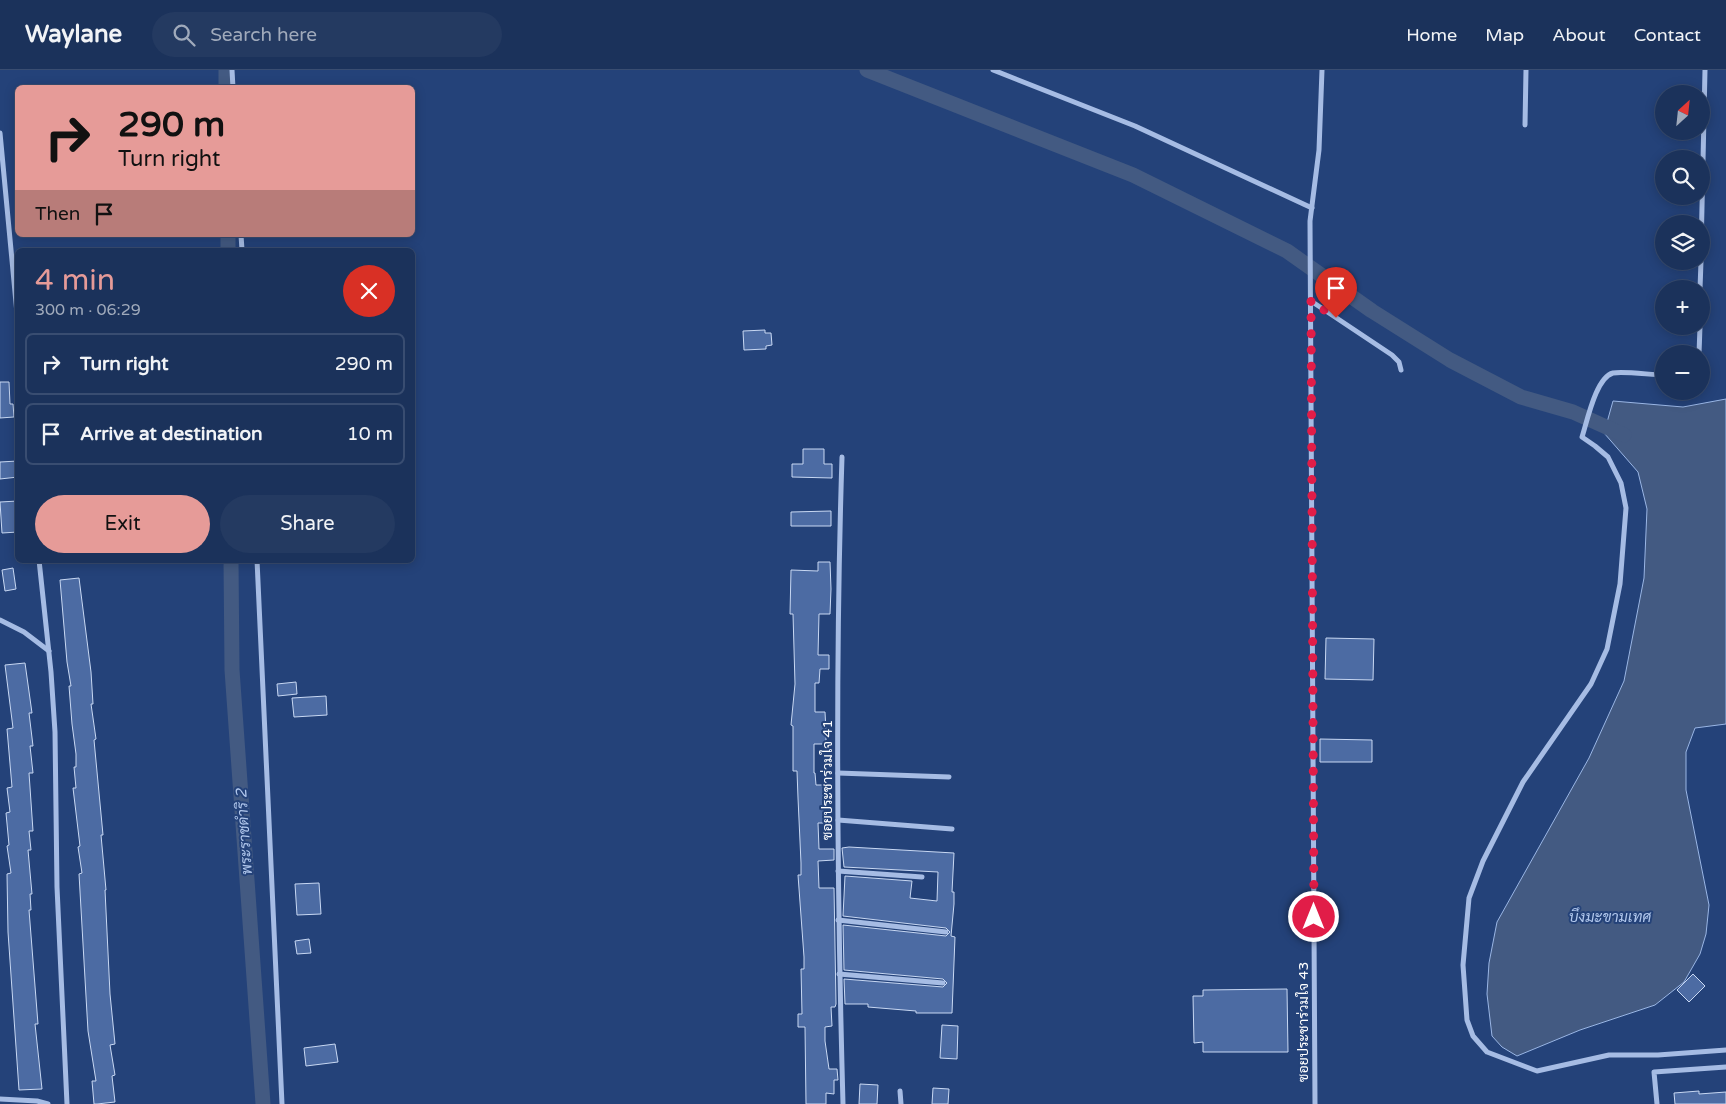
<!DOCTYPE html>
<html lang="en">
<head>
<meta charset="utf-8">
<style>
	body { margin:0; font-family:"Varela Round",Sarabun,sans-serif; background:#243a61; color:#f1f3f6; height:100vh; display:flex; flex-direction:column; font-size:19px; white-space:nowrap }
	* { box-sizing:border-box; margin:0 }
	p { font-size:16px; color:#a0aabb }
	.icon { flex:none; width:28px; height:28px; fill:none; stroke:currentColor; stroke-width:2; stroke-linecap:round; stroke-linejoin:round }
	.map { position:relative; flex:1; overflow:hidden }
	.details { position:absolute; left:15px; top:178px; width:400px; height:315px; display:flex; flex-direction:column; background:#1b325b; border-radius:8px; box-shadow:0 2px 12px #0003,0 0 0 1px #394d71 }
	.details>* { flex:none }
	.hud { position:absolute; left:15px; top:15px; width:400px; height:152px; border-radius:8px; box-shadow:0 2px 12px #0003,0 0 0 1px #394d71; background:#e69b98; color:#111; overflow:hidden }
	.needle { width:32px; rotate:27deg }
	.tools { position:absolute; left:1655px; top:15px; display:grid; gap:10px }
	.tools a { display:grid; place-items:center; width:55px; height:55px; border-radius:50%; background:#1b325b; box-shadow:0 2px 12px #0003,0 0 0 1px #394d71; font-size:25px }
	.pin { position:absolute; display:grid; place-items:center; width:42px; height:42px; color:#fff; margin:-51px -21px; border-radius:50% 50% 50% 0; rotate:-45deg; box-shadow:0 0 5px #0007 }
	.pin .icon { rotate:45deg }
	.me { position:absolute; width:55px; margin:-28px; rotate:0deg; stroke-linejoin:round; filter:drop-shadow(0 0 4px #0008) }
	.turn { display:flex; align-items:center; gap:18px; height:105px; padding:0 20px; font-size:22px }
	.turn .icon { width:65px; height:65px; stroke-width:2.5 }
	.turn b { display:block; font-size:35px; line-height:42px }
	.then { display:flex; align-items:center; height:48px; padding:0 20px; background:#0003; gap:10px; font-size:19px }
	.round { display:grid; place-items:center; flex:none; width:52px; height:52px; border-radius:26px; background:#243a61 }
	.headline { display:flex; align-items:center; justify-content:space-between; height:85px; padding:0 20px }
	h1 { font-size:30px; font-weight:600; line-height:38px; color:#e69b98 }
	.button { display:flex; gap:10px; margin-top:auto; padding:10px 20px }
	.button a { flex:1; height:58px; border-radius:30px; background:#e69b98; color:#111; font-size:20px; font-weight:600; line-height:58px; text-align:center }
	.button a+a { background:#243a61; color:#f1f3f6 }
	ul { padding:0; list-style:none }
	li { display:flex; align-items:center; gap:15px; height:62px; margin:0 10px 8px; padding:0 10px; border:2px solid #394d71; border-radius:8px }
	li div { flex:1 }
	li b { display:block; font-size:19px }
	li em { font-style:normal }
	header { display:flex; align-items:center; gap:30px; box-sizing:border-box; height:70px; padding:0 25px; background:#1b325b; border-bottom:1px solid #394d71 }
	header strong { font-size:24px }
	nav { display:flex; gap:28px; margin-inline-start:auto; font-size:18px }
	.search { width:350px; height:45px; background:#243a61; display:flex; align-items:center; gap:12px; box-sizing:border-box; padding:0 18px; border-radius:28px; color:#a0aabb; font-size:19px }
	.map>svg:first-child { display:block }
</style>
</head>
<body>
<header>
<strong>Waylane</strong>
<div class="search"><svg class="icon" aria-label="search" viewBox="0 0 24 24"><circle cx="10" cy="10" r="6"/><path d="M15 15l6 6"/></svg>Search here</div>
<nav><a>Home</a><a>Map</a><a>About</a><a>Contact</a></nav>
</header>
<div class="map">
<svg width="1726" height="1034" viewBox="0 0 1726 1034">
	<rect width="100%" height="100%" fill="#244279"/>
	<path fill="#435a82" stroke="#9ab6e5" d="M1726 329V654L1695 658 1686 682V720L1709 835 1706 864 1700 884 1684 912 1655 935 1580 960 1517 986 1502 977 1492 966 1487 924 1489 893 1497 852 1589 688 1624 611 1644 508 1647 439 1638 402 1604 363 1613 331 1683 337Z"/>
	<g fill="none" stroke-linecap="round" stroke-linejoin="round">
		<g stroke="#435a82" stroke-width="15">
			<path d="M226 0V18"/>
			<path d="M867 0 1133 105 1287 181 1372 241 1450 290 1521 327 1573 342 1624 365"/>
			<path d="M228 165V180"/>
			<path d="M231 490 232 600 263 1034"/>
		</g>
	</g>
	<g fill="#4c6ba3" stroke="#c8d8f3">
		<path d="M765 260V263H771L772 275 766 276V279L744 280 743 261Z"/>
		<path d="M0 312H9L10 334H13L14 347 0 348Z"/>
		<path d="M803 379H824V394H832V408L792 407V394H803Z"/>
		<path d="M18 391V407L0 409V392Z"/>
		<path d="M18 431V462L2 463 0 432Z"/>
		<path d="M831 441V456H791V442Z"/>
		<path d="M818 492H830L831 519 830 544H819L818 585H829V599H820L819 613H815V642H825L826 661V674H814V703H815L816 715H826V726L827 753H818L819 779H834V790L818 791 819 818H834L836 934 835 937H831L832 956 825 957V971L829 999H837L838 1010H834V1024L826 1023V1034H806L805 957H798V944H802L801 899H804V887L798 805H801V793L798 728 797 701H793V656L791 655 795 614 793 544H790L791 500 818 501Z"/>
		<path d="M13 498 16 519 5 521 2 500Z"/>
		<path d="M79 508 91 602 93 634H91L96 669 94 670 103 765H101L106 820H105L110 924 115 974 110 975 115 1005 112 1006 115 1032 97 1034H94L92 1011H96L88 961 79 804 82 803 78 777 80 776 73 718H76L74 697H76V684L72 654 69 616H71L67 592 60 510Z"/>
		<path d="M1326 568 1374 569 1373 610 1325 609Z"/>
		<path d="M25 593 32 643H29L33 676H30L33 703H29L33 761H29L31 780H28L32 824H30L31 840H29L38 954H35L42 1019 19 1020 8 862 7 804 11 803 7 776 9 775 6 743 10 742 7 718 12 717 7 659 13 658 5 595Z"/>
		<path d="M296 612 297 624 278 626 277 614Z"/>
		<path d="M326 626 327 645 294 647 292 628Z"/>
		<path d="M1320 669 1372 670V692H1320Z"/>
		<path d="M849 777 954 783 952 822H954V834L951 866 955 867 952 943H916V941L868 937V934H845L844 909 943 917 947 913 943 909 844 900 843 855 946 866 950 862 946 858 843 846 845 806 912 811 910 828 937 831 938 802 844 797 842 778Z"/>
		<path d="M319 813 321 844 297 845 295 814Z"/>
		<path d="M309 869 311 883 297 884 295 871Z"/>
		<path d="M1693 904 1705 916 1689 932 1677 920Z"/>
		<path d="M1287 919 1288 982H1203V972L1194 973 1193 926H1203V920Z"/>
		<path d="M942 955 958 956 957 989 940 988Z"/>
		<path d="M335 974 338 992 306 996 304 978Z"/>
		<path d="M860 1014 878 1015 877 1034H859Z"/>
		<path d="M933 1018 949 1019 948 1034H932Z"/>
		<path d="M1699 1021V1024L1726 1022V1034H1675L1674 1023Z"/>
	</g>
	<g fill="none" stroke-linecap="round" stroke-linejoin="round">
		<g stroke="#a6bce4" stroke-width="5">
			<path d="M232 0 233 18"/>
			<path d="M993 0 1135 56 1312 138"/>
			<path d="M1525 55 1526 0"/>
			<path d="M0 63 18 254"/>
			<path d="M241 165 242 180"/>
			<path d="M1701 182 1705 0"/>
			<path d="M1700 219 1701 191"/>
			<path d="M1311 231 1392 285 1399 292 1401 300"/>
			<path d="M1699 284 1700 256"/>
			<path d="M1664 305C1652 305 1624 301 1613 303 1596 307 1587 352 1582 367L1595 376 1608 387 1621 413 1626 438 1620 514 1607 579 1591 614 1523 712 1483 791 1469 828 1463 895 1467 950 1473 966 1487 982 1537 1001 1609 985H1658L1726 980"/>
			<path d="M842 387C835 603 837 818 843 1034"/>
			<path d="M39 490 51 602 55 662 57 817 67 1034"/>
			<path d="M257 490 282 1034"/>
			<path d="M0 550 24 562 49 581"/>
			<path d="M838 703 949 707"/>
			<path d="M838 750 952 759"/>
			<path d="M838 801 922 807"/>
			<path d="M838 850 946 862"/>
			<path d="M839 904 943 913"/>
			<path d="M900 1021 901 1034"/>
			<path d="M0 1029 37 1031 48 1034"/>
			<path d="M1315 1034 1310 151 1319 80 1322 0"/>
			<path d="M1657 1034 1654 1002 1726 997"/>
		</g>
	</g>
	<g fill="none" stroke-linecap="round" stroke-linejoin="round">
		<path stroke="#e11d48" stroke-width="9" stroke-dasharray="0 16.2" d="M1314 847 1311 231 1336 248"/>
	</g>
	<g text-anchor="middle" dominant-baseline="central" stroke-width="4" stroke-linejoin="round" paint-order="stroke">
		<g font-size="14" fill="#fff" stroke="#244279">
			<text transform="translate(827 710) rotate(-90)">ซอยประชาร่วมใจ 41</text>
			<text transform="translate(1303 952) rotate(-90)">ซอยประชาร่วมใจ 43</text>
		</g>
		<g font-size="15" font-style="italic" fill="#b1c7ec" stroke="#244279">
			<text transform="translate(244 762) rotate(-94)">พระราชดำริ 2</text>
			<text x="1610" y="847">บึงมะขามเทศ</text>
		</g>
	</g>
</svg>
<div class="tools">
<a><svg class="needle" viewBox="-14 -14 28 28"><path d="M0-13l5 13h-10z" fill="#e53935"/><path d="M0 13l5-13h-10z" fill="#a0aabb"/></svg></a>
<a><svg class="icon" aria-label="search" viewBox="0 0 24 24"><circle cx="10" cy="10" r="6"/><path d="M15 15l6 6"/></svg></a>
<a><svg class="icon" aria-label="layers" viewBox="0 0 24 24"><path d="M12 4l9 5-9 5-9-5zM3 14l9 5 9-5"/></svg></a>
<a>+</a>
<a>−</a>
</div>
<div class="pin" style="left:1336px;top:248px;background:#d93025"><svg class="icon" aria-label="arrive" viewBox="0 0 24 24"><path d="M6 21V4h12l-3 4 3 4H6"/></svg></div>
<svg class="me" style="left:1314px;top:847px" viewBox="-20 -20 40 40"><circle r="17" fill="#e11d48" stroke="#fff" stroke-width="3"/><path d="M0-11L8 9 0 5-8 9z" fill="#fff"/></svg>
<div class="hud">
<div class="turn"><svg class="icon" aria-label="right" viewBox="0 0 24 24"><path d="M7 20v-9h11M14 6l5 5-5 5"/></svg><div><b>290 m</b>Turn right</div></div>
<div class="then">Then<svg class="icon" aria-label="arrive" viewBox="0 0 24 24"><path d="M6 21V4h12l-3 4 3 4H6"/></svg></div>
</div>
<section class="details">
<div class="headline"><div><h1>4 min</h1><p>300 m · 06:29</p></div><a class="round" style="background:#d93025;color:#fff"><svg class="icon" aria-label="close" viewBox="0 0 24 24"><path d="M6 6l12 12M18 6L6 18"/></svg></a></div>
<ul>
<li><svg class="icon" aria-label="right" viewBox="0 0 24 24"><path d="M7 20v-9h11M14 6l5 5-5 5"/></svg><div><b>Turn right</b></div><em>290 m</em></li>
<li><svg class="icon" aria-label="arrive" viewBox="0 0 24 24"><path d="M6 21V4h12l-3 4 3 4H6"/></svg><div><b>Arrive at destination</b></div><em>10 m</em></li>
</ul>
<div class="button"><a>Exit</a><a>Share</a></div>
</section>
</div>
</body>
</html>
